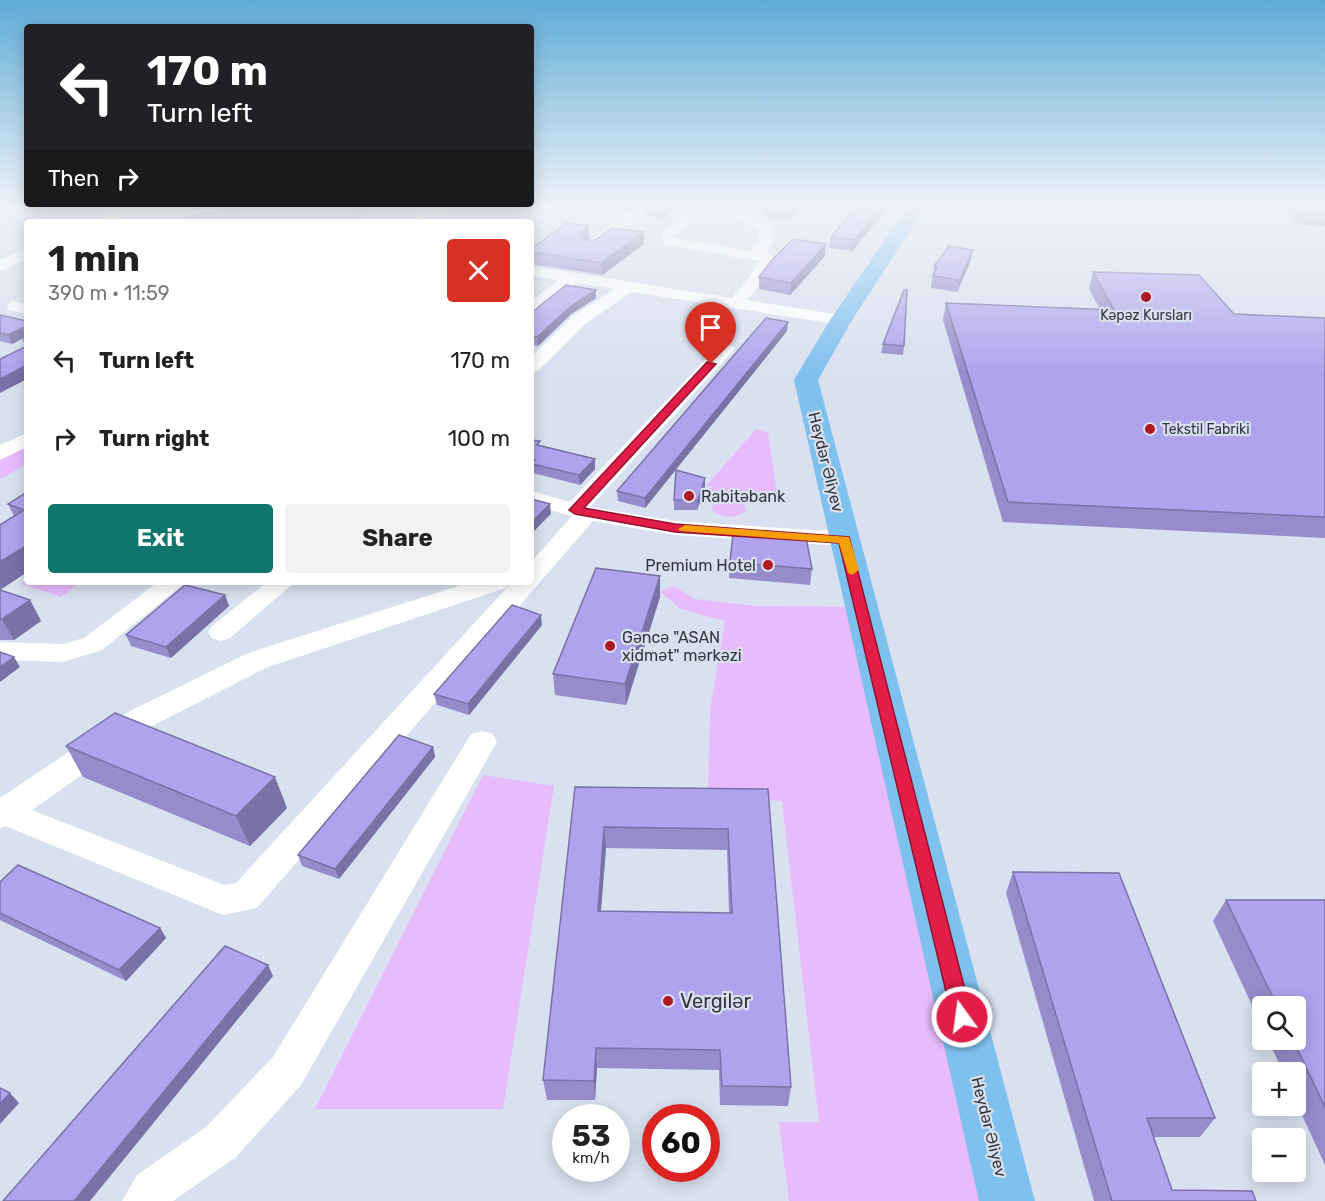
<!DOCTYPE html>
<html lang="en">
<head>
<meta charset="utf-8">
<style>
	body { margin:0; font-family:Rubik,sans-serif; background:#f2f2f2; color:#222; height:100vh; display:flex; flex-direction:column; font-size:22px; white-space:nowrap }
	* { box-sizing:border-box; margin:0 }
	p { font-size:20px; color:#767676 }
	.icon { flex:none; width:33px; height:33px; fill:none; stroke:currentColor; stroke-width:2; stroke-linecap:round; stroke-linejoin:round }
	.map { position:relative; flex:1; overflow:hidden }
	.drawer { position:absolute; left:24px; top:219px; width:510px; height:366px; display:flex; flex-direction:column; background:#fff; border-radius:6px; box-shadow:0 3px 15px #0003 }
	.drawer>* { flex:none }
	.guide { position:absolute; left:24px; top:24px; width:510px; height:183px; border-radius:6px; box-shadow:0 3px 15px #0003; background:#202124; color:#fff; overflow:hidden }
	.tools { position:absolute; left:1252px; top:996px; display:grid; gap:12px }
	.tools a { display:grid; place-items:center; width:54px; height:54px; border-radius:6px; background:#fff; box-shadow:0 3px 15px #0003; font-size:30px }
	.speed { position:absolute; left:552px; top:1104px; display:flex; gap:12px; font-size:30px; font-weight:700; text-align:center }
	.speed>* { display:grid; place-content:center; width:78px; height:78px; border-radius:50%; background:#fff; box-shadow:0 3px 15px #0003; line-height:1 }
	.speed small { font-size:15px; font-weight:400 }
	.speed .limit { border:9px solid #d22; background:#fff; color:#111 }
	.pin { position:absolute; display:grid; place-items:center; width:51px; height:51px; color:#fff; margin:-62px -26px; border-radius:50% 50% 50% 0; rotate:-45deg; box-shadow:0 0 6px #0007 }
	.pin .icon { rotate:45deg }
	.me { position:absolute; width:66px; margin:-33px; rotate:346deg; stroke-linejoin:round; filter:drop-shadow(0 0 4px #0008) }
	.turn { display:flex; align-items:center; gap:21px; height:126px; padding:0 24px; font-size:27px }
	.turn .icon { width:78px; height:78px; stroke-width:2.5 }
	.turn b { display:block; font-size:42px; line-height:51px }
	.then { display:flex; align-items:center; height:57px; padding:0 24px; background:#0003; gap:12px; font-size:22px }
	.round { display:grid; place-items:center; flex:none; width:63px; height:63px; border-radius:6px; background:#f2f2f2 }
	.headline { display:flex; align-items:center; justify-content:space-between; height:102px; padding:0 24px }
	h1 { font-size:36px; font-weight:700; line-height:45px }
	.button { display:flex; gap:12px; margin-top:auto; padding:12px 24px }
	.button a { flex:1; height:69px; border-radius:6px; background:#0f766e; color:#fff; font-size:24px; font-weight:700; line-height:69px; text-align:center }
	.button a+a { background:#f2f2f2; color:#222 }
	ul { padding:0; list-style:none }
	li { display:flex; align-items:center; gap:18px; height:78px; padding:0 24px }
	li div { flex:1 }
	li b { display:block; font-size:22px }
	li em { font-style:normal }
	.map>svg:first-child { display:block }
</style>
</head>
<body>
<div class="map">
<svg width="1325" height="1201" viewBox="0 0 1325 1201">
	<rect width="100%" height="100%" fill="#d9e0ef"/>
	<g fill="#e7bbfc">
		<path d="M387 205 410 208 438 205 409 222H356Z"/>
		<path d="M756 429 768 433 778 500C752 500 734 485 708 495L712 486H706Z"/>
		<path d="M27 442V464L0 479V457Z"/>
		<path d="M728 496 743 501 746 511C735 519 722 519 712 510L713 501Z"/>
		<path d="M27 580V582H81L61 597 21 584Z"/>
		<path d="M674 586 694 599 757 606 850 607 980 1201H789L779 1122H819L782 801 708 796 710 710 725 621 681 609 660 592Z"/>
		<path d="M483 775 554 786 503 1109H315Z"/>
	</g>
	<g fill="none" stroke-linecap="round" stroke-linejoin="round">
		<g fill="#fff" fill-rule="evenodd">
			<path d="M128 205H170L235 218 242 222H213L144 209 111 222H91Z"/>
			<path d="M431 205H448L424 222H407Z"/>
			<path d="M639 205H655L594 250H584L582 247 584 244Z"/>
			<path d="M702 205 740 208 771 228 773 242 766 253 771 255 775 260 766 277 747 300 841 315 850 320 847 324 841 325 632 292 585 324 538 371 531 373V357L573 316 614 289 576 283 537 313 531 314V301L559 280 531 276V266L732 298 751 275 759 261 665 245 660 236 679 217ZM724 212 757 230 759 242 752 251 676 238 674 236 699 216Z"/>
			<path d="M916 205 979 208 1015 205C994 227 949 213 923 209Z"/>
			<path d="M27 248V259L0 271V260Z"/>
			<path d="M15 301 27 304V314L9 310 7 306 9 302Z"/>
			<path d="M726 343 735 348 732 352 590 507 675 521 845 532 853 534 857 539 853 544 845 546 675 535 593 521 257 908 223 915 5 826 0 828V798L130 711 248 653 471 582H509L506 588 268 667 150 727 32 810 224 885 236 883 512 582H531V562L572 516 531 505V491L570 502 720 344Z"/>
			<path d="M27 433V447L0 460V445Z"/>
			<path d="M158 582H186L102 650 63 662 0 660V642L63 644 84 638Z"/>
			<path d="M267 582H295L230 638 221 641 212 638 208 632 212 626Z"/>
			<path d="M482 731 493 734 497 742 301 1085 236 1157 173 1201H122L137 1175 206 1127 273 1057 471 734Z"/>
		</g>
		<path fill="#7ec0ee" fill-rule="evenodd" d="M909 205H927L852 320 818 380 1035 1201H979L794 380 830 320Z"/>
	</g>
	<g fill="#968ccc" fill-rule="evenodd">
		<path d="M221 205H381L355 222H178L227 215 224 213Z"/>
		<path d="M613 205H635L626 212 613 209Z"/>
		<path d="M645 205H681L663 219 645 215Z"/>
		<path d="M804 205 789 220 763 217V209Z"/>
		<path d="M890 205 852 251 829 248 831 237Z"/>
		<path d="M1279 205H1325V226L1300 225Z"/>
		<path d="M588 226 589 238 586 240H595L644 244 602 275 531 264V249Z"/>
		<path d="M826 244 825 256 790 295 759 289V277Z"/>
		<path d="M973 250 970 262 957 292 931 288 934 266Z"/>
		<path d="M1093 272 1234 314 1325 318V538L1003 522 943 320 946 303 1100 309 1089 289Z"/>
		<path d="M596 298 571 314 538 346 531 345V313Z"/>
		<path d="M0 315 27 321V336L12 344 0 341Z"/>
		<path d="M788 322 787 331 645 508 618 501 617 491Z"/>
		<path d="M27 337V379L26 347 22 339Z"/>
		<path d="M883 344 904 346 903 355 881 353Z"/>
		<path d="M531 440 540 445 595 459V469L580 485 533 473 532 469H531Z"/>
		<path d="M705 488 697 510H674V500Z"/>
		<path d="M27 492V572L0 590 30 600 41 621 14 640H0V525L14 516 8 504Z"/>
		<path d="M730 562 812 569 810 585 729 578Z"/>
		<path d="M225 595 229 606 171 658 131 646 126 635Z"/>
		<path d="M660 597 626 705 555 695 553 674Z"/>
		<path d="M542 625 469 715 437 705 434 694Z"/>
		<path d="M66 746 287 808 250 846 83 777Z"/>
		<path d="M433 747 435 757 339 879 302 866 298 855Z"/>
		<path d="M575 787 768 789 791 1087 788 1106 720 1105 719 1070 597 1068 595 1100H547L543 1080ZM606 848 727 850 729 913 601 911Z"/>
		<path d="M1013 872 1215 1118 1200 1137H1153L1172 1190 1256 1201H1094L1006 893Z"/>
		<path d="M0 882 160 928 166 938 126 981 0 920Z"/>
		<path d="M1226 900H1325V1165L1296 1102V1072H1283L1268 1040H1296V1006H1263V1029L1213 921Z"/>
	</g>
	<g fill="#7a72a6">
		<path d="M365 205H381L355 222H339Z"/>
		<path d="M626 205H635L626 212Z"/>
		<path d="M667 205H681L663 219V208Z"/>
		<path d="M797 205H804L789 220 790 213Z"/>
		<path d="M882 205H890L852 251 854 240Z"/>
		<path d="M588 226 589 238 580 246V234Z"/>
		<path d="M644 232V244L602 275 601 263Z"/>
		<path d="M826 244 825 256 790 295 791 283Z"/>
		<path d="M973 250 970 262 957 292 960 280Z"/>
		<path d="M596 290V298L571 314 538 346 537 337 571 306Z"/>
		<path d="M788 322 787 331 645 508V498Z"/>
		<path d="M27 326V336L12 344 8 335Z"/>
		<path d="M27 365V379L0 393V379Z"/>
		<path d="M595 459V469L580 485 579 475Z"/>
		<path d="M705 478V488L697 510 698 500Z"/>
		<path d="M550 504 551 514 531 534V523Z"/>
		<path d="M27 545V572L0 590V562Z"/>
		<path d="M660 576V597L626 705 625 684Z"/>
		<path d="M225 595 229 606 171 658 166 647Z"/>
		<path d="M30 600 41 621 14 640 2 619Z"/>
		<path d="M541 615 542 625 469 715 468 704Z"/>
		<path d="M14 657 20 667 0 682V667Z"/>
		<path d="M433 747 435 757 339 879 335 869Z"/>
		<path d="M275 777 287 808 250 846 236 816Z"/>
		<path d="M604 827 606 848 599 932 598 911Z"/>
		<path d="M160 928 166 938 126 981 119 970Z"/>
		<path d="M268 965 273 976 90 1201H74Z"/>
		<path d="M596 1048 597 1068 595 1100 594 1081Z"/>
		<path d="M10 1093 19 1103 0 1124V1104Z"/>
	</g>
	<g fill="#afa3ed" stroke="#7a72a6" stroke-width="1.5" fill-rule="evenodd">
		<path d="M224 205H365L339 222H178L200 213 240 215 241 211Z"/>
		<path d="M647 205H667L663 208Z"/>
		<path d="M767 205H797L790 213 763 209Z"/>
		<path d="M857 205H882L854 240 831 237Z"/>
		<path d="M1295 205H1325V215L1305 214Z"/>
		<path d="M567 223 588 226 580 234 583 240H595L612 228 644 232 601 263 531 252V249Z"/>
		<path d="M793 239 826 244 791 283 759 277 772 260Z"/>
		<path d="M949 246 973 250 960 280 933 276 937 267 934 266Z"/>
		<path d="M1093 272 1199 275 1234 314 1325 318V517L1008 502 946 303 1114 310Z"/>
		<path d="M566 285 596 290 571 306 537 337 531 336V313Z"/>
		<path d="M904 290H907L904 346 883 344Z"/>
		<path d="M0 315 27 321V326L8 335 0 333Z"/>
		<path d="M766 318 788 322 645 498 617 491Z"/>
		<path d="M27 346V365L0 379V359Z"/>
		<path d="M531 440 540 441 537 445 595 459 579 475 532 464 535 460 531 459Z"/>
		<path d="M676 470 705 478 698 500H674Z"/>
		<path d="M27 492V545L0 562V525L24 510 8 504Z"/>
		<path d="M531 499 550 504 531 523Z"/>
		<path d="M733 534 806 537 812 569 730 562Z"/>
		<path d="M596 568 660 576 625 684 553 674Z"/>
		<path d="M185 585 225 595 166 647 126 635Z"/>
		<path d="M0 590 30 600 2 619H0Z"/>
		<path d="M512 605 541 615 468 704 434 694Z"/>
		<path d="M0 652 14 657 0 667Z"/>
		<path d="M115 713 275 777 236 816 66 746Z"/>
		<path d="M399 735 433 747 335 869 298 855Z"/>
		<path d="M575 787 768 789 791 1087 722 1086 720 1050 596 1048 594 1081 543 1080ZM604 827 728 829 732 913 598 911Z"/>
		<path d="M18 865 160 928 119 970 0 913V882Z"/>
		<path d="M1013 872 1119 873 1215 1118H1147L1172 1190 1252 1191 1256 1201H1112Z"/>
		<path d="M1226 900H1325V1107L1293 1040H1296V1006H1277Z"/>
		<path d="M225 946 268 965 74 1201H3Z"/>
		<path d="M0 1088 10 1093 0 1104Z"/>
	</g>
	<linearGradient id="sky" x2="0" y2="1"><stop stop-color="#5dabd6"/><stop offset="0.55" stop-color="#eef1f8"/><stop offset="1" stop-color="#eef1f8" stop-opacity="0"/></linearGradient>
	<rect width="1325" height="374" fill="url(#sky)"/>
	<path fill="#e11d48" stroke="#92132f" stroke-width="1.5" d="M707 362 716 364 584 508 675 524 849 537 972 1017 969 1024 962 1027 955 1024 952 1017 839 543 675 532 575 514 569 510Z"/>
	<path fill="#f59e0b" d="M685 525 849 537 859 570 852 575 848 573 839 543 680 531 678 529Z"/>
	<g fill="#ac1923" stroke="#d9e0ef" stroke-width="2">
		<circle cx="1146" cy="297" r="6"/>
		<circle cx="1150" cy="429" r="6"/>
		<circle cx="689" cy="496" r="6"/>
		<circle cx="768" cy="565" r="6"/>
		<circle cx="610" cy="646" r="6"/>
		<circle cx="668" cy="1001" r="6"/>
	</g>
	<g text-anchor="middle" dominant-baseline="central" stroke-width="4.5" stroke-linejoin="round" paint-order="stroke">
		<g font-size="14" fill="#34363c" stroke="#d9e0ef">
			<text x="1146" y="315">Kəpəz Kursları</text>
			<text x="1162" y="429" text-anchor="start">Tekstil Fabriki</text>
		</g>
		<g font-size="16" fill="#34363c" stroke="#d9e0ef">
			<text transform="translate(826 462) rotate(76)">Heydər Əliyev</text>
			<text transform="translate(989 1127) rotate(76)">Heydər Əliyev</text>
		</g>
		<g font-size="16" fill="#34363c" stroke="#d9e0ef" text-anchor="start">
			<text x="701" y="496">Rabitəbank</text>
			<text x="756" y="565" text-anchor="end">Premium Hotel</text>
			<text x="622" y="637">Gəncə "ASAN<tspan x="622" dy="18">xidmət" mərkəzi</tspan></text>
		</g>
		<g font-size="20" fill="#34363c" stroke="#d9e0ef" text-anchor="start">
			<text x="680" y="1001">Vergilər</text>
		</g>
	</g>
</svg>
<div class="tools">
<a><svg class="icon" aria-label="search" viewBox="0 0 24 24"><circle cx="10" cy="10" r="6"/><path d="M15 15l6 6"/></svg></a>
<a>+</a>
<a>−</a>
</div>
<div class="speed"><div>53<small>km/h</small></div><div class="limit">60</div></div>
<div class="pin" style="left:711px;top:364px;background:#d93025"><svg class="icon" aria-label="arrive" viewBox="0 0 24 24"><path d="M6 21V4h12l-3 4 3 4H6"/></svg></div>
<svg class="me" style="left:962px;top:1017px" viewBox="-20 -20 40 40"><circle r="17" fill="#e11d48" stroke="#fff" stroke-width="3"/><path d="M0-11L8 9 0 5-8 9z" fill="#fff"/></svg>
<div class="guide">
<div class="turn"><svg class="icon" aria-label="left" viewBox="0 0 24 24"><path d="M17 20v-9H6M10 6l-5 5 5 5"/></svg><div><b>170 m</b>Turn left</div></div>
<div class="then">Then<svg class="icon" aria-label="right" viewBox="0 0 24 24"><path d="M7 20v-9h11M14 6l5 5-5 5"/></svg></div>
</div>
<section class="drawer">
<div class="headline"><div><h1>1 min</h1><p>390 m · 11:59</p></div><a class="round" style="background:#d93025;color:#fff"><svg class="icon" aria-label="close" viewBox="0 0 24 24"><path d="M6 6l12 12M18 6L6 18"/></svg></a></div>
<ul>
<li><svg class="icon" aria-label="left" viewBox="0 0 24 24"><path d="M17 20v-9H6M10 6l-5 5 5 5"/></svg><div><b>Turn left</b></div><em>170 m</em></li>
<li><svg class="icon" aria-label="right" viewBox="0 0 24 24"><path d="M7 20v-9h11M14 6l5 5-5 5"/></svg><div><b>Turn right</b></div><em>100 m</em></li>
</ul>
<div class="button"><a>Exit</a><a>Share</a></div>
</section>
</div>
</body>
</html>
